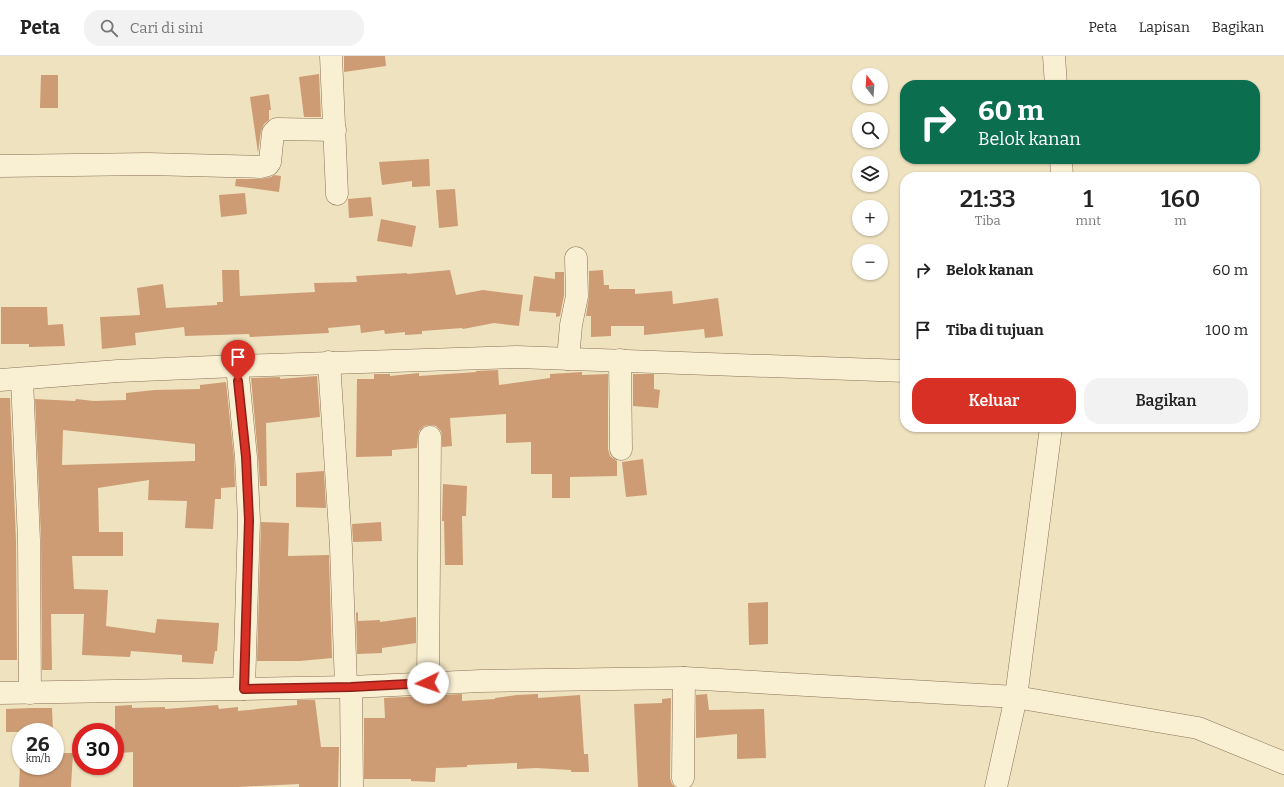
<!DOCTYPE html>
<html lang="id">
<head>
<meta charset="utf-8">
<style>
	body { margin:0; font-family:Bitter,serif; background:#f2f2f2; color:#222; height:100vh; display:flex; flex-direction:column; font-size:15px; white-space:nowrap }
	* { box-sizing:border-box; margin:0 }
	p { font-size:13px; color:#767676 }
	.icon { flex:none; width:22px; height:22px; fill:none; stroke:currentColor; stroke-width:2; stroke-linecap:round; stroke-linejoin:round }
	.map { position:relative; flex:1; overflow:hidden }
	.side { position:absolute; left:900px; top:116px; width:360px; height:260px; display:flex; flex-direction:column; background:#fff; border-radius:16px; box-shadow:0 1px 3px #0004 }
	.side>* { flex:none }
	.hud { position:absolute; left:900px; top:24px; width:360px; height:84px; border-radius:16px; box-shadow:0 1px 3px #0004; background:#0b6e4f; color:#fff; overflow:hidden }
	.needle { width:26px; rotate:343deg }
	.controls { position:absolute; left:852px; top:12px; display:grid; gap:8px }
	.controls a { display:grid; place-items:center; width:36px; height:36px; border-radius:50%; background:#fff; box-shadow:0 1px 3px #0004; font-size:20px }
	.speed { position:absolute; left:12px; top:667px; display:flex; gap:8px; font-size:20px; font-weight:700; text-align:center }
	.speed>* { display:grid; place-content:center; width:52px; height:52px; border-radius:50%; background:#fff; box-shadow:0 1px 3px #0004; line-height:1 }
	.speed small { font-size:10px; font-weight:400 }
	.speed .limit { border:6px solid #d22; background:#fff; color:#111 }
	.pin { position:absolute; display:grid; place-items:center; width:34px; height:34px; color:#fff; margin:-41px -17px; border-radius:50% 50% 50% 0; rotate:-45deg; box-shadow:0 0 4px #0007 }
	.pin .icon { rotate:45deg }
	.me { position:absolute; width:44px; margin:-22px; rotate:267deg; stroke-linejoin:round; filter:drop-shadow(0 0 3px #0008) }
	.turn { display:flex; align-items:center; gap:14px; height:84px; padding:0 12px; font-size:18px }
	.turn .icon { width:52px; height:52px; stroke-width:2.5 }
	.turn b { display:block; font-size:28px; line-height:34px }
	.eta { display:flex; justify-content:space-evenly; align-items:center; height:68px; text-align:center }
	.eta b { font-size:24px; font-weight:600; line-height:28px }
	.button { display:flex; gap:8px; margin-top:auto; padding:8px 12px }
	.button a { flex:1; height:46px; border-radius:16px; background:#d93025; color:#fff; font-size:16px; font-weight:600; line-height:46px; text-align:center }
	.button a+a { background:#f2f2f2; color:#222 }
	ul { padding:0; list-style:none }
	li { display:flex; align-items:center; gap:12px; height:60px; padding:0 12px }
	li div { flex:1 }
	li b { display:block; font-size:15px }
	li em { font-style:normal }
	header { display:flex; align-items:center; gap:24px; box-sizing:border-box; height:56px; padding:0 20px; background:#fff; border-bottom:1px solid #e0e0e0 }
	header strong { font-size:19px }
	nav { display:flex; gap:22px; margin-inline-start:auto; font-size:14px }
	.search { width:280px; height:36px; background:#f2f2f2; display:flex; align-items:center; gap:10px; box-sizing:border-box; padding:0 14px; border-radius:16px; color:#767676; font-size:15px }
	.map>svg:first-child { display:block }
</style>
</head>
<body>
<header>
<strong>Peta</strong>
<div class="search"><svg class="icon" aria-label="search" viewBox="0 0 24 24"><circle cx="10" cy="10" r="6"/><path d="M15 15l6 6"/></svg>Cari di sini</div>
<nav><a>Peta</a><a>Lapisan</a><a>Bagikan</a></nav>
</header>
<div class="map">
<svg width="1284" height="731" viewBox="0 0 1284 731">
	<rect width="100%" height="100%" fill="#efe2bf"/>
	<g fill="#ce9c74" fill-rule="evenodd">
		<path d="M344 0H385L386 10 344 16Z"/>
		<path d="M319 18 321 61H304L299 21Z"/>
		<path d="M41 19H58V52H40Z"/>
		<path d="M269 38 271 54H269V64L264 68 261 75 258 97 250 41Z"/>
		<path d="M429 103 430 130 412 131V125L382 129 379 106Z"/>
		<path d="M274 119 281 120 279 136 235 130 236 123H261L271 121Z"/>
		<path d="M455 133 458 170 439 172 436 134Z"/>
		<path d="M245 137 247 158 221 161 219 139Z"/>
		<path d="M371 141 373 160 349 162 348 143Z"/>
		<path d="M381 163 416 170 412 191 377 185Z"/>
		<path d="M222 214H239L240 240 315 236 314 227 357 226 356 220 407 217V218L450 214 456 239 483 234 523 239 519 270 494 267 463 273 462 272 422 275V278L405 279V276L385 278 384 274 361 277 360 269 328 272 329 277 250 281 249 278 185 280 184 271 135 277 136 289 102 293 100 261 140 259 137 232 163 228 166 252 217 249V246H223Z"/>
		<path d="M603 214 604 229H609V233H635V238L672 235 673 248 718 242 723 280 705 282 704 273 644 279V270H611V280L591 281V260H586L589 240V215Z"/>
		<path d="M555 216H564V239L560 260 556 261V257L529 255 534 220 555 223Z"/>
		<path d="M1 251H47L48 269 63 268 65 290 29 291V288H1Z"/>
		<path d="M498 314 499 329 550 322V318L582 316V319L608 318V393L610 400 617 405V420L570 421V442H552V418H531V386L506 387V358L450 362 452 390 442 391V381L441 375 436 370 430 369 424 370 419 375 418 381 417 392 392 394V400L356 401 357 323H374V318H390V320L419 317V320L476 316V315Z"/>
		<path d="M633 318H654V333L660 334 658 352 633 350Z"/>
		<path d="M317 320 320 361 266 367 267 430H260L258 400 251 322 280 321V323Z"/>
		<path d="M226 326 234 402 235 431 221 432V443H215L213 473 185 472 187 445 148 444 149 424 98 432 99 476H123V500H72L74 533 108 534 106 570 155 577 157 563 219 567 217 595H215L213 608 182 606V599L131 595 130 601 82 599 84 558H51L52 614H42L41 483 35 343 75 345 76 343 94 345 126 344V337L155 334 200 333V329ZM63 374 195 388V405L62 409Z"/>
		<path d="M0 342H10L16 484 17 604H0Z"/>
		<path d="M643 403 647 439 626 441 622 406Z"/>
		<path d="M324 415 326 452 296 451V417Z"/>
		<path d="M443 428 467 430 466 460H462L463 509H445L444 465H442Z"/>
		<path d="M261 466 289 467 288 500 329 499 332 602 300 605H257Z"/>
		<path d="M381 466 382 485 353 486 352 468Z"/>
		<path d="M768 546V588L749 589 748 547Z"/>
		<path d="M358 556V565L380 564V566L416 561V587L382 592V597L357 598 356 557Z"/>
		<path d="M462 638V645L495 643V642L517 639 538 638V642L580 639 584 698H588L589 716H571V714L536 712 517 713V707L467 709V711L436 712 435 726 411 725V723H364V662H385L384 642Z"/>
		<path d="M707 638 709 654 764 653 766 702 737 703V678L696 682V639Z"/>
		<path d="M671 642 670 722 672 728 675 731H638L634 648 662 647V643Z"/>
		<path d="M297 644H315L321 691H339L338 731H299V728L237 731H133V696L120 697V687H115V650L132 649V652L165 651V653L218 649 219 653 238 651V655L297 649Z"/>
		<path d="M31 652H52L53 676H6V653Z"/>
		<path d="M55 697H73L71 731H19L20 710H55Z"/>
	</g>
	<g fill="none" stroke-linecap="round" stroke-linejoin="round">
		<defs>
			<g id="street">
				<path d="M331 0 337 138"/>
				<path d="M1054 0 1056 29"/>
				<path d="M1061 103 1062 121"/>
				<path d="M0 110 148 108 261 111 268 109 270 106 273 77 277 73 335 74"/>
				<path d="M568 303 571 269 577 240 576 202"/>
				<path d="M620 304 621 393"/>
				<path d="M329 306 341 491 346 630"/>
				<path d="M237 310 246 401 249 464 244 633"/>
				<path d="M22 323 29 484 30 637"/>
				<path d="M0 324 118 315 237 310 517 301 905 315"/>
				<path d="M428 627 430 381"/>
				<path d="M351 631 352 731"/>
				<path d="M0 637 351 631 481 625 684 622 1016 641 1198 672 1284 707"/>
				<path d="M683 722 684 622"/>
				<path d="M996 731 1016 641 1051 371"/>
			</g>
		</defs>
		<use href="#street" stroke="#887257" stroke-width="23"/>
		<use href="#street" stroke="#f9efd2" stroke-width="22"/>
	</g>
	<g fill="none" stroke-linecap="round" stroke-linejoin="round">
		<defs>
			<path id="route" d="M238 325 246 401 249 464 244 633 351 631 428 627"/>
		</defs>
		<use href="#route" stroke="#8d1f18" stroke-width="10"/>
		<use href="#route" stroke="#d93025" stroke-width="7"/>
	</g>
</svg>
<div class="controls">
<a><svg class="needle" viewBox="-14 -14 28 28"><path d="M0-13l5 13h-10z" fill="#e53935"/><path d="M0 13l5-13h-10z" fill="#767676"/></svg></a>
<a><svg class="icon" aria-label="search" viewBox="0 0 24 24"><circle cx="10" cy="10" r="6"/><path d="M15 15l6 6"/></svg></a>
<a><svg class="icon" aria-label="layers" viewBox="0 0 24 24"><path d="M12 4l9 5-9 5-9-5zM3 14l9 5 9-5"/></svg></a>
<a>+</a>
<a>−</a>
</div>
<div class="speed"><div>26<small>km/h</small></div><div class="limit">30</div></div>
<div class="pin" style="left:238px;top:325px;background:#d93025"><svg class="icon" aria-label="arrive" viewBox="0 0 24 24"><path d="M6 21V4h12l-3 4 3 4H6"/></svg></div>
<svg class="me" style="left:428px;top:627px" viewBox="-20 -20 40 40"><circle r="19" fill="#fff"/><path d="M0-13L10 11 0 6-10 11z" fill="#d93025"/></svg>
<div class="hud">
<div class="turn"><svg class="icon" aria-label="right" viewBox="0 0 24 24"><path d="M7 20v-9h11M14 6l5 5-5 5"/></svg><div><b>60 m</b>Belok kanan</div></div>
</div>
<section class="side">
<div class="eta">
<div><b>21:33</b><p>Tiba</p></div>
<div><b>1</b><p>mnt</p></div>
<div><b>160</b><p>m</p></div>
</div>
<ul>
<li><svg class="icon" aria-label="right" viewBox="0 0 24 24"><path d="M7 20v-9h11M14 6l5 5-5 5"/></svg><div><b>Belok kanan</b></div><em>60 m</em></li>
<li><svg class="icon" aria-label="arrive" viewBox="0 0 24 24"><path d="M6 21V4h12l-3 4 3 4H6"/></svg><div><b>Tiba di tujuan</b></div><em>100 m</em></li>
</ul>
<div class="button"><a>Keluar</a><a>Bagikan</a></div>
</section>
</div>
</body>
</html>
